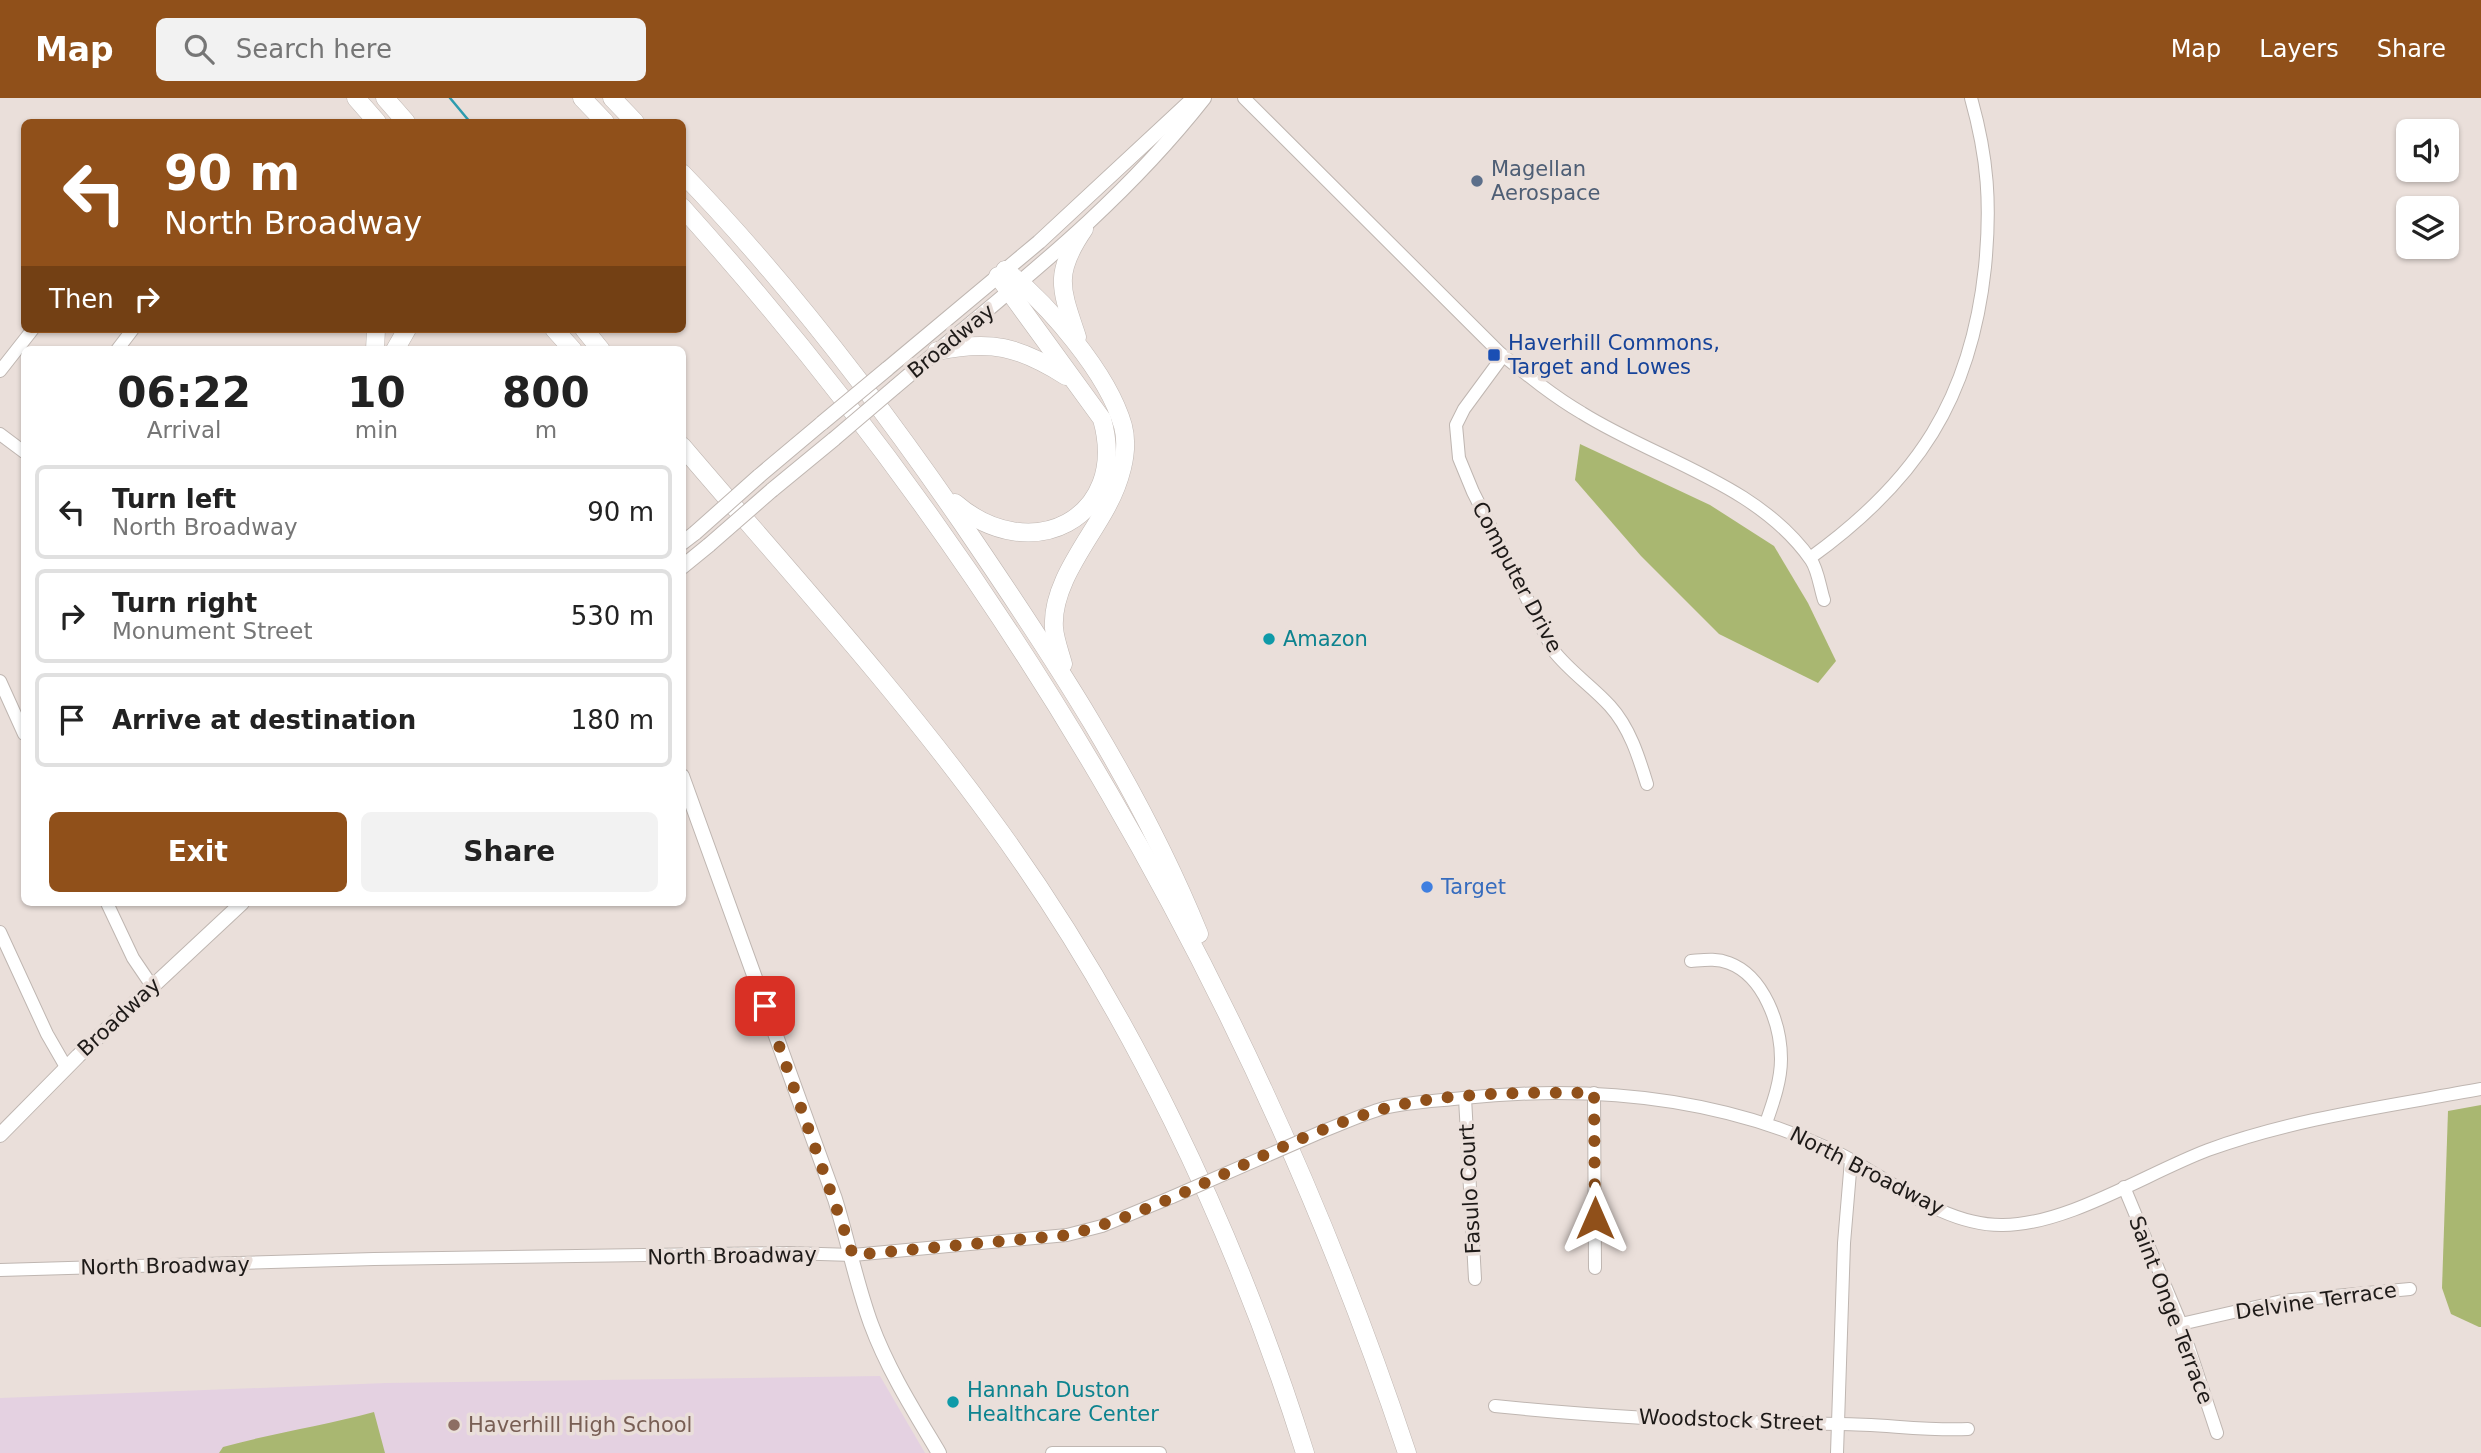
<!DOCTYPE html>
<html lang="en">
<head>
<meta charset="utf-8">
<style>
	body { margin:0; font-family:"DejaVu Sans",sans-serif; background:#f2f2f2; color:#222; height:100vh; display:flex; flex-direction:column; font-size:26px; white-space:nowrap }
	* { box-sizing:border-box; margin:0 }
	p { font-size:23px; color:#767676 }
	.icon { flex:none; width:38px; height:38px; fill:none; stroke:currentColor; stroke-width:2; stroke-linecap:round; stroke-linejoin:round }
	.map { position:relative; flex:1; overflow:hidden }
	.side { position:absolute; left:21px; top:248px; width:665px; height:560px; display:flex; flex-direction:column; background:#fff; border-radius:10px; box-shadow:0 2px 5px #0004 }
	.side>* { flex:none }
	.banner { position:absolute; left:21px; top:21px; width:665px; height:214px; border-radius:10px; box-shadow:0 2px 5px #0004; background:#90501a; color:#fff; overflow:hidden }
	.tools { position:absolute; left:2396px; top:21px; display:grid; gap:14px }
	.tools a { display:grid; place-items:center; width:63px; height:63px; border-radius:10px; background:#fff; box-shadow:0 2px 5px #0004; font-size:35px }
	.pin { position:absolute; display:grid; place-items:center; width:60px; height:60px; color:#fff; margin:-30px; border-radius:14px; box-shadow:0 4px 10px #0006 }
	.me { position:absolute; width:77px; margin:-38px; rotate:0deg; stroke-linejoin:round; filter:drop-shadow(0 0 5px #0008) }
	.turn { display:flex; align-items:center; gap:24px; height:147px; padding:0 28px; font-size:32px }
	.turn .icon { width:91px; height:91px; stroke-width:2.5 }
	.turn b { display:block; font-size:49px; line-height:60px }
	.then { display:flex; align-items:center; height:66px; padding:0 28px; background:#0003; gap:14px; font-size:26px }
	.eta { display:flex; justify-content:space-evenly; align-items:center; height:119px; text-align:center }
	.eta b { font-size:42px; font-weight:600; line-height:49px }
	.cta { display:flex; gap:14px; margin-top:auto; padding:14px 28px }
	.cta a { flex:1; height:80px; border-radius:10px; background:#90501a; color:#fff; font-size:28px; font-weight:600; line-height:80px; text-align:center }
	.cta a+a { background:#f2f2f2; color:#222 }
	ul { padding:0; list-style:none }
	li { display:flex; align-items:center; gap:21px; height:94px; margin:0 14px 10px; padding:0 14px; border:4px solid #e0e0e0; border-radius:10px }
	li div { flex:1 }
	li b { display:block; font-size:26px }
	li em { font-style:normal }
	header { display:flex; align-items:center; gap:42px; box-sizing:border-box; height:98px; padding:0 35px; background:#90501a; color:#fff }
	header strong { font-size:33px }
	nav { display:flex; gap:38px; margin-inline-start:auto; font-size:24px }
	.search { width:490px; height:63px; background:#f2f2f2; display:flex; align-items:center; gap:18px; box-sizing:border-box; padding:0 24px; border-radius:10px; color:#767676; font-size:26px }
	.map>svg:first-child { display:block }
</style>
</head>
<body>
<header>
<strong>Map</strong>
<div class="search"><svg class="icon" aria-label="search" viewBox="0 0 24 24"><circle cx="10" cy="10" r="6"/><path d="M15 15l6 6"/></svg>Search here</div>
<nav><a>Map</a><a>Layers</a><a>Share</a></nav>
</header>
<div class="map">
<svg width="2481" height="1355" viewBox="0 0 2481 1355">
	<rect width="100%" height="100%" fill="#eadfda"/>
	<path fill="#e4d1e1" d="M880 1278 925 1355H0V1300L386 1285Z"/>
	<g fill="#a9b771">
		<path d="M1580 346 1710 407 1774 448 1808 505 1836 563 1818 585 1719 536 1641 458 1575 382Z"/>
		<path d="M2481 1007V1229H2479L2451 1216 2442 1190 2448 1013Z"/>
		<path d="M374 1314 385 1355H219L223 1349C273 1335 323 1328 374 1314Z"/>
	</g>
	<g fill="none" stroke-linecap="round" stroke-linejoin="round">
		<path stroke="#2d9caf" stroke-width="2.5" d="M450 0 470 24"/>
		<defs>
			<g id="minor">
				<path d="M1244 0 1500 255C1526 276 1553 298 1582 315 1657 362 1758 386 1811 462 1818 472 1820 490 1824 502"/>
				<path d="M117 252 133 231"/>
				<path d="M1503 258 1464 311 1456 327 1459 360 1473 394 1553 552C1570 574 1592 588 1610 608 1630 630 1639 660 1647 686"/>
				<path d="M0 273 33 231"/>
				<path d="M0 336 24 354"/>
				<path d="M1810 460C1917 383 1971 301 1985 169 1991 107 1988 60 1971 0"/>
				<path d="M0 583 24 636"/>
				<path d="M107 805 133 860 152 888"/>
				<path d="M0 834 47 936 66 969"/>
				<path d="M1691 863C1704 862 1716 860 1729 865 1764 878 1781 927 1781 961 1781 983 1773 1005 1766 1025"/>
				<path d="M1594 995 1595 1170"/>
				<path d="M1465 1000 1475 1181"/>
				<path d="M1321 1034C1342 1026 1363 1016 1384 1010 1409 1004 1437 1003 1463 1000 1589 987 1716 998 1832 1052 1886 1077 1940 1128 2003 1127 2067 1127 2147 1075 2208 1052 2295 1020 2390 1008 2481 991"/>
				<path d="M2124 1089 2181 1226 2217 1335"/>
				<path d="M0 1172 374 1161 788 1155 853 1157 1067 1137 1102 1128 1172 1099"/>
				<path d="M2181 1226 2282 1203 2410 1191"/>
				<path d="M1495 1308C1610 1320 1725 1325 1840 1326 1883 1326 1925 1333 1968 1331"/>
				<path d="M1052 1355H1160"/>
				<path d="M1837 1355 1844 1145 1851 1062"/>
			</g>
			<g id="major">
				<path d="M887 271 1039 144 1194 0"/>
				<path d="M895 289C1005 195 1113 116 1204 0"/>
				<path d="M759 378 822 325"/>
				<path d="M772 392 834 341"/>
				<path d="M682 445 695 435"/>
				<path d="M682 469 709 447"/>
				<path d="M682 678 835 1101C848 1143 856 1185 871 1226 888 1272 914 1313 939 1355"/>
				<path d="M0 1037 78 958 242 805"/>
			</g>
			<g id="highway">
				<path d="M356 0 377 24"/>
				<path d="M385 0 406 24"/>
				<path d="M582 0 605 24"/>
				<path d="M612 0 635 24"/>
				<path d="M682 75C785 181 878 303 962 425 1052 557 1139 688 1199 836"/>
				<path d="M682 109C1007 470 1254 895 1407 1355"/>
				<path d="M1005 172C1048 206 1108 275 1123 328 1130 354 1119 387 1106 410 1087 445 1051 488 1054 530 1055 542 1060 555 1063 566"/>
				<path d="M554 231 573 252"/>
				<path d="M584 231 601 252"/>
				<path d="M1077 239C1061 191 1053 176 1084 131"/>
				<path d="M375 252 376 231"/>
				<path d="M395 252 407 231"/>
				<path d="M937 253C991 242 1018 248 1066 278"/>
				<path d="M682 348C786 470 894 588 989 718 1128 906 1235 1132 1305 1355"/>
				<path d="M955 405C1030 470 1130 421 1102 321L998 178"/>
			</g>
		</defs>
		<use href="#minor" stroke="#bfb6b1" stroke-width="14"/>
		<use href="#major" stroke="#bfb6b1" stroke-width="16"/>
		<use href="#highway" stroke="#bfb6b1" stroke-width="19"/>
		<use href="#minor" stroke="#fff" stroke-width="12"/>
		<use href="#major" stroke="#fff" stroke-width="14"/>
		<use href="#highway" stroke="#fff" stroke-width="18"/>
		<defs>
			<path id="minor-bridge" d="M1172 1099 1321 1034"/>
			<g id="major-bridge">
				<path d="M822 325 887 271"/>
				<path d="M834 341 895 289"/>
				<path d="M695 435 759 378"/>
				<path d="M709 447 772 392"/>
			</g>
		</defs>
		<use href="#minor-bridge" stroke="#bfb6b1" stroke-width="14" stroke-linecap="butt"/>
		<use href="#major-bridge" stroke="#bfb6b1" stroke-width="16" stroke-linecap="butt"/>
		<use href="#minor-bridge" stroke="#fff" stroke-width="12"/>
		<use href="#major-bridge" stroke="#fff" stroke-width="14"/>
	</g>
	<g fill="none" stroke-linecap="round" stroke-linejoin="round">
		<path stroke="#90501a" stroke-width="12" stroke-dasharray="0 21.6" d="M765 908 853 1157 1068 1137C1178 1109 1274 1042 1383 1011 1442 994 1532 994 1594 995L1595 1120"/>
	</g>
	<circle fill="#5c6f8a" stroke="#eadfda" stroke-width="2.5" cx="1477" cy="83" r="7"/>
	<rect fill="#1a4fb4" stroke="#eadfda" stroke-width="2.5" x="1487" y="250" width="14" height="14" rx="3.5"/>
	<g fill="#0f9aa8" stroke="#eadfda" stroke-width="2.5">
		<circle cx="1269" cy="541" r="7"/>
		<circle cx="953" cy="1304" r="7"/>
	</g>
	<circle fill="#3f7fe0" stroke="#eadfda" stroke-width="2.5" cx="1427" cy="789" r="7"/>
	<circle fill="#8d6e63" stroke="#eadfda" stroke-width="2.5" cx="454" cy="1327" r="7"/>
	<g text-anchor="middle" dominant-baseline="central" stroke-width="7" stroke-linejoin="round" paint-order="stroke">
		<g font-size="21" fill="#4e5e75" stroke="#eadfda" text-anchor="start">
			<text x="1491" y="71">Magellan<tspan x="1491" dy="24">Aerospace</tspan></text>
		</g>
		<g font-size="21" fill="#1e1a18" stroke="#eadfda">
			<text transform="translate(951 243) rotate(-39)">Broadway</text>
			<text transform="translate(1517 479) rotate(62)">Computer Drive</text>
			<text transform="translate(119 919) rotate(-43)">Broadway</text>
			<text transform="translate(1867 1073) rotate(27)">North Broadway</text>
			<text transform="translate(1470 1091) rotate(-93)">Fasulo Court</text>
			<text transform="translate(732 1158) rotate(-1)">North Broadway</text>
			<text transform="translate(165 1168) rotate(-1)">North Broadway</text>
			<text transform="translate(2316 1203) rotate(-8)">Delvine Terrace</text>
			<text transform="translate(2171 1212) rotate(69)">Saint Onge Terrace</text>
			<text transform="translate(1731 1322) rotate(2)">Woodstock Street</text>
		</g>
		<g font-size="21" fill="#164399" stroke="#eadfda" text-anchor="start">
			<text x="1508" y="245">Haverhill Commons,<tspan x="1508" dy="24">Target and Lowes</tspan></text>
		</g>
		<g font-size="21" fill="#0d838f" stroke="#eadfda" text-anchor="start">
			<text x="1283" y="541">Amazon</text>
			<text x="967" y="1292">Hannah Duston<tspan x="967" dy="24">Healthcare Center</tspan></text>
		</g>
		<g font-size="21" fill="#366cbe" stroke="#eadfda" text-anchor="start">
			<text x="1441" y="789">Target</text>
		</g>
		<g font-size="21" fill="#785e54" stroke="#eadfda" text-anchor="start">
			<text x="468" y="1327">Haverhill High School</text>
		</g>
	</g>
</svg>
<div class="tools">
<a><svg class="icon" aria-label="sound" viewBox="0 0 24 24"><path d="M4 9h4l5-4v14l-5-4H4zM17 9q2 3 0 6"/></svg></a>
<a><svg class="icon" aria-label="layers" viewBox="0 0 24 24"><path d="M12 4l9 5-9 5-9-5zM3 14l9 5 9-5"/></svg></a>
</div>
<div class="pin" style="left:765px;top:908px;background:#d93025"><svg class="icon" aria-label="arrive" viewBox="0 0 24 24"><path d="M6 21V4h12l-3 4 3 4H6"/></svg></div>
<svg class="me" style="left:1595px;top:1120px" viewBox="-20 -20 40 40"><path d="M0-17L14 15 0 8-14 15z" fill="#90501a" stroke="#fff" stroke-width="4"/></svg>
<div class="banner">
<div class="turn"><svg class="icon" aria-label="left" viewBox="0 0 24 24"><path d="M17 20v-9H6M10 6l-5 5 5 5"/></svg><div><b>90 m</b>North Broadway</div></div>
<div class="then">Then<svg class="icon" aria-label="right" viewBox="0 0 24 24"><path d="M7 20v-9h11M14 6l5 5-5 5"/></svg></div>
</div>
<section class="side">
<div class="eta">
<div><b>06:22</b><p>Arrival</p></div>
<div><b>10</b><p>min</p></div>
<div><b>800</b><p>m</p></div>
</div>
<ul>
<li><svg class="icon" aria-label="left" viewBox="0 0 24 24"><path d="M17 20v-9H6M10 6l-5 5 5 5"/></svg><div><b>Turn left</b><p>North Broadway</p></div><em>90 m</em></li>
<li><svg class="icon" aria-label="right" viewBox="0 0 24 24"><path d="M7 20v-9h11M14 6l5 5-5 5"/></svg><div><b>Turn right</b><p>Monument Street</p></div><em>530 m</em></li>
<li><svg class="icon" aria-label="arrive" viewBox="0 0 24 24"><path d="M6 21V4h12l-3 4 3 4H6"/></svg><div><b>Arrive at destination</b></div><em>180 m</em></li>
</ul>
<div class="cta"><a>Exit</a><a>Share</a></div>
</section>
</div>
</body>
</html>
